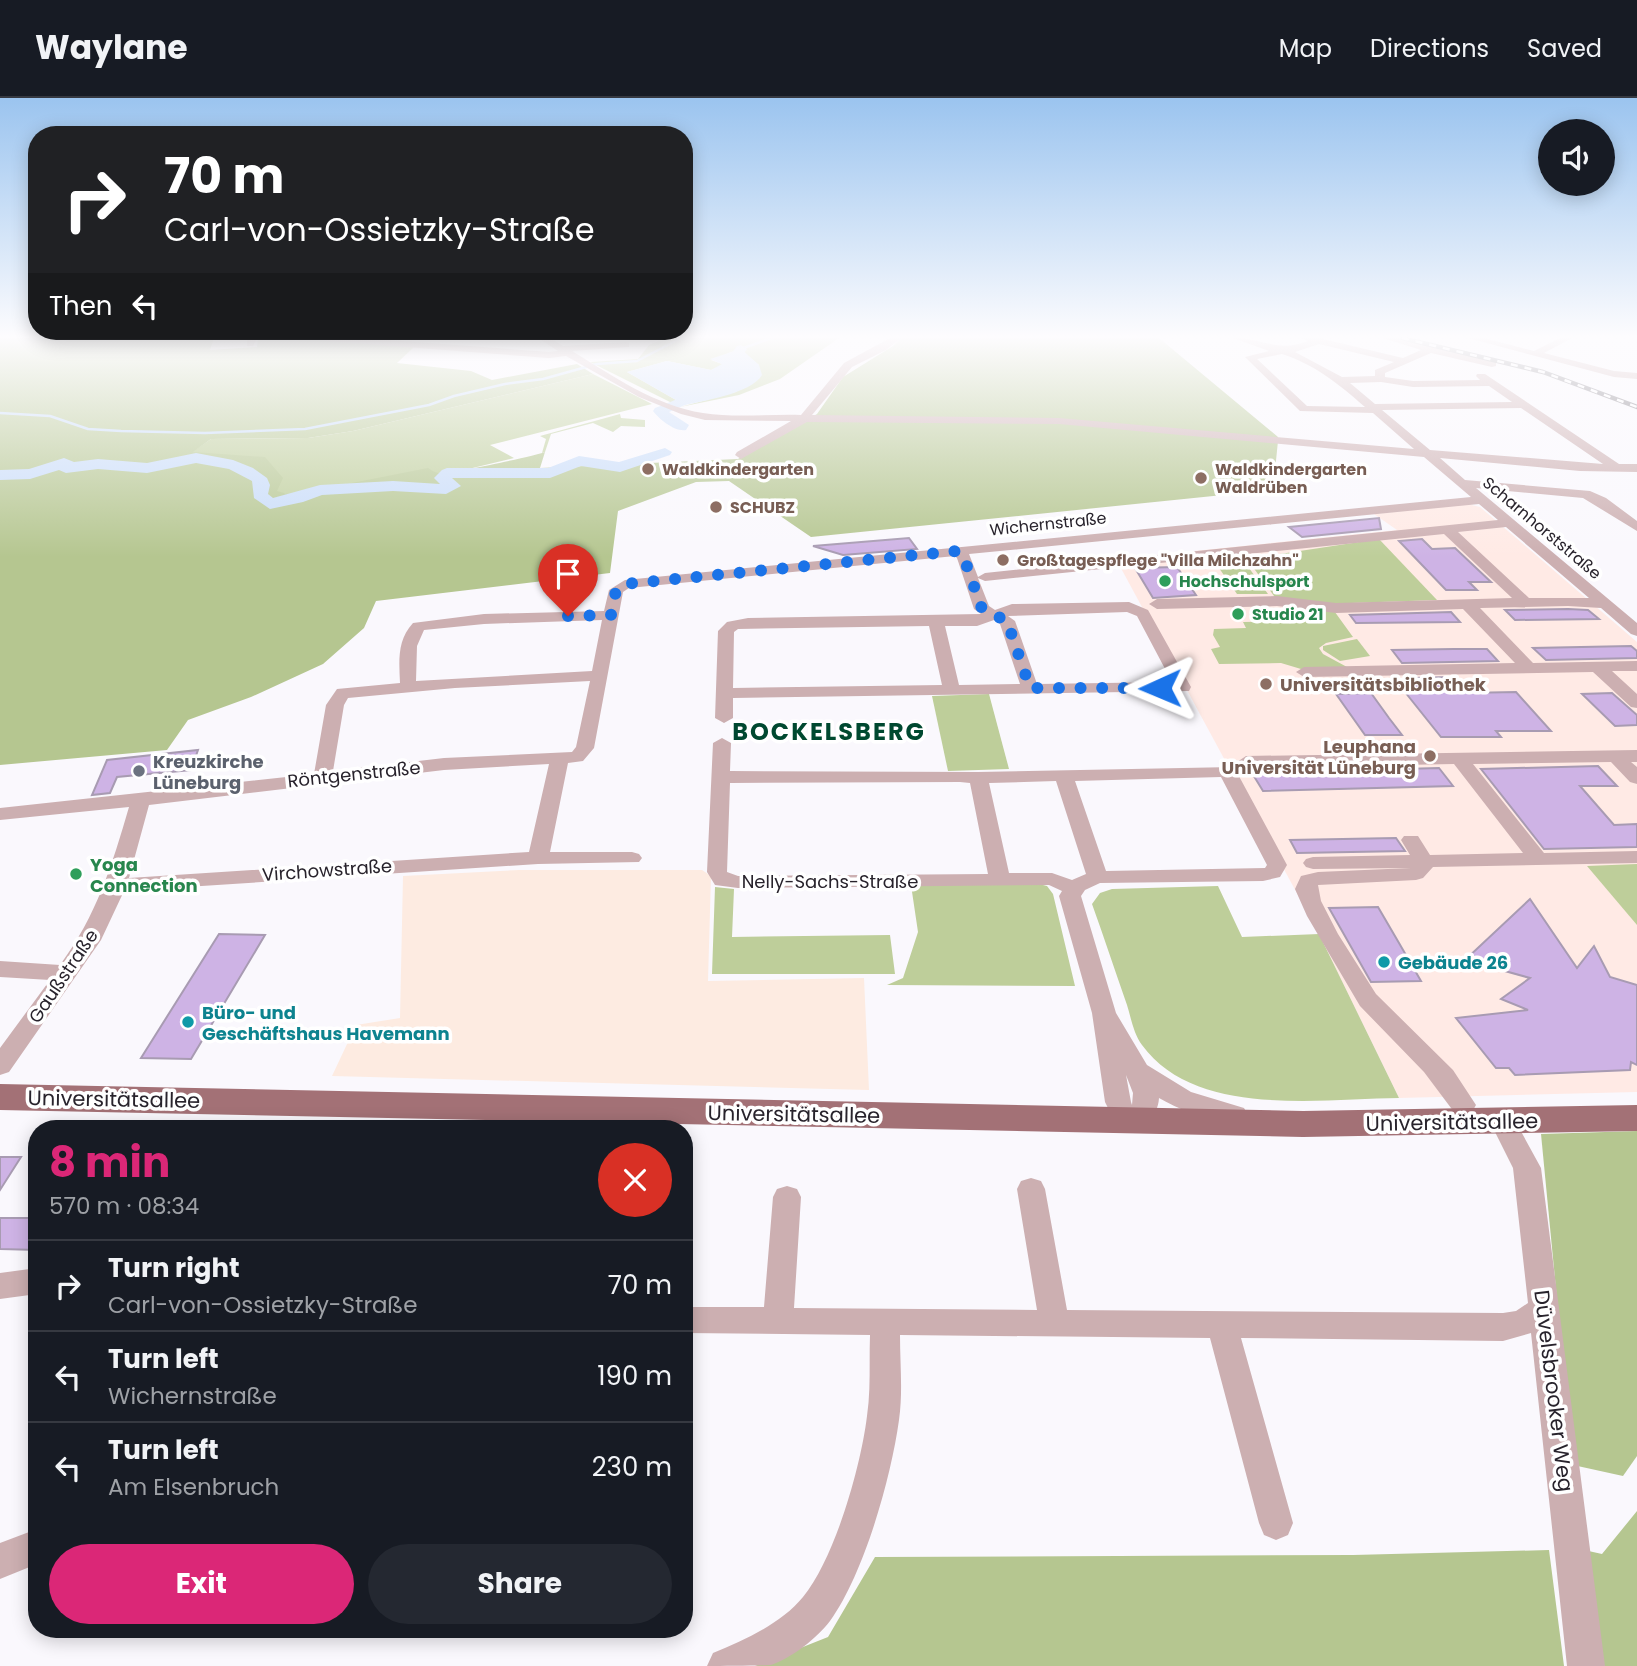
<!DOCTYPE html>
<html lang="en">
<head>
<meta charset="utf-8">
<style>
	body { margin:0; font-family:Poppins,sans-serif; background:#242831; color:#f1f3f6; height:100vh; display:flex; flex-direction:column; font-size:26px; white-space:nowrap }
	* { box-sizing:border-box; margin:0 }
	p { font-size:23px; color:#9ea1a6 }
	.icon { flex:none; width:38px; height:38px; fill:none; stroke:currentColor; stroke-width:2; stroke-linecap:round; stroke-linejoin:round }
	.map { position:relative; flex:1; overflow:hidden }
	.sheet { position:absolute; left:28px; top:1022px; width:665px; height:518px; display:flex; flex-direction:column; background:#171b24; border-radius:28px; box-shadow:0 4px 18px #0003 }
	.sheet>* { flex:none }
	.guide { position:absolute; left:28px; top:28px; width:665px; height:214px; border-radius:28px; box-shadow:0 4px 18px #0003; background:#202124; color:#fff; overflow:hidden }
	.buttons { position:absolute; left:1538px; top:21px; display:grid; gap:14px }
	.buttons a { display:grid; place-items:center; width:77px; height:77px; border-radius:50%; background:#171b24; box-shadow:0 4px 18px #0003; font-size:35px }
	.pin { position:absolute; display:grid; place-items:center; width:60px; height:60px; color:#fff; margin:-72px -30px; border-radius:50% 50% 50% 0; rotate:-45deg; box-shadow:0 0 7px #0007 }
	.pin .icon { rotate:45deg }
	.me { position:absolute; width:77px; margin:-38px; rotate:269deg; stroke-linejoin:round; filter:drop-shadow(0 0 5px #0008) }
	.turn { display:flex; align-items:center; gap:24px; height:147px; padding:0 21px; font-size:32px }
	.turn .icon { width:91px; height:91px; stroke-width:2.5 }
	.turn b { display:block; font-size:49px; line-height:60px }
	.then { display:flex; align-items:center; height:66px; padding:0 21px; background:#0003; gap:14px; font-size:26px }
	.round { display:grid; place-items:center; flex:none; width:74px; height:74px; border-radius:37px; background:#242831 }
	.head { display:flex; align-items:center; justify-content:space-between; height:119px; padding:0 21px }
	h1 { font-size:42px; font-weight:700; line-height:52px; color:#db2777 }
	.cta { display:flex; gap:14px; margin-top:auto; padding:14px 21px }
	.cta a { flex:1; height:80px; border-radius:42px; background:#db2777; color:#fff; font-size:28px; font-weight:700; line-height:80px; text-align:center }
	.cta a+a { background:#242831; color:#f1f3f6 }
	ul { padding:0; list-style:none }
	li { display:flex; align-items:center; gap:21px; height:91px; padding:0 21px; border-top:2px solid #363941 }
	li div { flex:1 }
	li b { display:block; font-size:26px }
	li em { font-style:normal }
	header { display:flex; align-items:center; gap:42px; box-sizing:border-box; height:98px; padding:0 35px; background:#171b24; border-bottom:2px solid #363941 }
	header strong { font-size:33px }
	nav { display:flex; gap:38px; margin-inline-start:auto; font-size:24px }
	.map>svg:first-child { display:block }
</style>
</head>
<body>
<header>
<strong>Waylane</strong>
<nav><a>Map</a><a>Directions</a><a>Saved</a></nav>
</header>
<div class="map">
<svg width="1637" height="1568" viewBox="0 0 1637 1568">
	<rect width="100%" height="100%" fill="#faf8fd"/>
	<path fill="#fdebe1" d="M519 772H702L711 778 708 883 864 880 869 992 332 978 356 927 400 920 403 778Z"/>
	<path fill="#ffeae5" d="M1468 406 1480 409 1637 544V994L1399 1000 1319 836 1116 461 1397 432 1374 416Z"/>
	<g fill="#bece9a">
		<path d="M665 240H839L780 281 739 297 680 309 736 294 759 267 739 251 711 262 722 266V268L711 272 667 263 627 274 676 302 674 306 590 264 638 261 649 247Z"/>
		<path d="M593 276 652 306 490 347 514 360 456 374 321 389 291 397 277 394 192 354 211 341 308 340 353 333Z"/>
		<path d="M620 316 621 320 645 322V329L621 328 613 334 593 325 551 336 545 354 542 355 546 341 540 338Z"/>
		<path d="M1379 441 1437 502 1323 506 1277 502 1247 461Z"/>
		<path d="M1219 470H1249L1268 496H1237Z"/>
		<path d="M1311 510H1332L1353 539 1326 545 1319 550 1323 556 1347 569 1301 571 1281 565 1219 566 1211 551 1220 549 1213 537 1214 531 1246 530 1243 524 1309 523Z"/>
		<path d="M1357 541 1370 558 1340 563 1323 552V548Z"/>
		<path d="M989 596 1009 671 948 673 932 598Z"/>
		<path d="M1637 766V827L1587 768Z"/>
		<path d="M1035 785 1047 788 1053 796 1075 888 887 887 903 880 918 834 911 787Z"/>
		<path d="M1218 788 1242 839 1319 836 1399 1000C1319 1001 1195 1020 1142 947 1134 937 1131 920 1127 907 1115 873 1104 839 1092 806L1100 795 1112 791Z"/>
		<path d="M715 789 734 791 732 839 890 837 895 876H712Z"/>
	</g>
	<g fill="#b5c690">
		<path d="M0 240H214L210 252 257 249 258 240H299L414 249 397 265 471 273 492 282 577 266 593 276 353 333 308 340 211 341 193 354 265 359 283 380 277 393 291 397 428 370C431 372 434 374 438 375 446 377 535 358 545 354L540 370 738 361 817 316 843 279 893 248 901 240H1159L1278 339V343L1273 392 811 439 729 383 696 384 618 413 610 475 376 503 364 530 323 566 251 599 188 622 167 652 0 667Z"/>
		<path d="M1637 1033V1358L1623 1378 1573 1367 1541 1036Z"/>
		<path d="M1637 1413V1568H1598L1584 1452 1602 1456Z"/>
		<path d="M1549 1452 1564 1568H755L828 1539 875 1459 1353 1457Z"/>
	</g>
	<path fill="#c8dcf9" d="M741 251 759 267 762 277C751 296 701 303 680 308L674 306 676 302 627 274 667 263 711 272 722 266 710 261Z"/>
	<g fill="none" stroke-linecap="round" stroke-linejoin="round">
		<g stroke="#c8dcf9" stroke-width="2.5">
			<path d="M741 251 771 240"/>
			<path d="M0 315 50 318 88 331 121 333 205 335 305 331 429 307 454 298 505 286 543 281 597 266 637 263 681 240"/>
		</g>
		<g fill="#c8dcf9" fill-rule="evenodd">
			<path d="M741 247 747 251 741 259 742 273 705 298 669 314 689 327 686 332C675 334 660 322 653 313L655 310C682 300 708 288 730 269L729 259 737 248Z"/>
			<path d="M665 350 672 354 670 357 620 374 581 368 550 380H452L461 388 446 396 393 393 322 397 303 404 270 411 254 400 252 383 229 371 196 365 147 375 98 371 66 375 59 372 30 381 0 382V372L29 371 64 360 74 364 98 361 147 365 196 355 233 362 253 370 267 380 270 387 268 396 273 400 320 387 393 383 440 386 434 380 442 372 447 370H548L579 358 619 364Z"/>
		</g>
	</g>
	<g fill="#ceb3e5" stroke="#a89bb2" stroke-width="2">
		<path d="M1379 420 1381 431 1302 439 1289 429Z"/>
		<path d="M909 440 917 451 843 457 813 448Z"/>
		<path d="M1422 441 1432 451 1455 450 1491 484H1469L1477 492H1446L1399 443Z"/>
		<path d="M1177 469 1196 497 1153 500 1135 470Z"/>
		<path d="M1568 511 1588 512 1599 521 1515 522 1505 512Z"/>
		<path d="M1451 514 1460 524 1356 525 1350 517Z"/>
		<path d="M1631 548 1637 553V560L1546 562 1533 550Z"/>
		<path d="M1454 551H1487L1498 563 1402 565 1392 552Z"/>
		<path d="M1451 579 1464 595 1516 594 1551 633H1496L1501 639H1441L1397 584 1417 583 1414 580Z"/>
		<path d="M1371 595 1389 620 1402 637H1365L1336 596Z"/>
		<path d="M1612 595 1637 617V627L1615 628 1582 596Z"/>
		<path d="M198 652 191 672 117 679 110 695 92 697 107 662Z"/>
		<path d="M1598 668 1617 688H1580L1614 727 1637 726V749L1544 751 1481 671Z"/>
		<path d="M1439 670 1453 688 1263 693 1252 675Z"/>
		<path d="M1396 740 1405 753 1297 755 1290 742Z"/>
		<path d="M1530 801 1577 870 1594 848 1610 879 1637 887V967L1631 964 1630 972 1515 977 1509 970H1496L1456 920 1528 912 1501 901 1530 880 1465 862Z"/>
		<path d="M1378 809 1399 845 1421 883 1371 884 1329 810Z"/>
		<path d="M219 836 265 837 191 961 141 960Z"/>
		<path d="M0 1059H21L0 1092Z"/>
		<path d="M0 1120H37V1152L0 1151Z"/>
	</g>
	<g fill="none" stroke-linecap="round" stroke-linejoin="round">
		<g fill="#ccafb1" fill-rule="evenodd">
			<path d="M247 240H257L253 248H247Z"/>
			<path d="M320 240H362L549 254 558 253 538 240H550L563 248 626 244 629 245V249L572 253C611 277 656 308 703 315 734 320 769 316 801 317L844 265 890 240H901L886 252 852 269 812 317 1059 320 1414 351 1373 315 1300 313 1245 259 1269 253 1233 240C1263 240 1278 255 1308 243L1302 240H1319L1403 260 1421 252 1383 240H1398L1496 264V268L1492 269 1431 255 1385 275V279L1413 283 1480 282 1476 278 1477 276H1485L1619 366H1637V374L1580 373 1440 360 1465 382 1590 393 1606 400 1637 423V433L1583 400 1476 390 1637 525V538L1631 536 1601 510 1568 508 1480 510 1533 565 1637 563V573H1612L1637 596V610L1631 609 1593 574 1304 579 1296 574 1304 569 1515 565 1463 511 1336 515 1277 508 1157 511 1149 506 1157 501 1277 498 1336 505 1512 500 1444 436 985 483 978 480 989 508 995 512 1012 506 1129 504 1148 512 1191 589 1189 593 733 600V620L724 625 715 620 718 533 727 524 748 520 981 516 974 511 957 460 955 458 629 490 623 494 594 650 583 663 568 665 550 754H632L639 756 642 760 639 764 538 766 124 793 101 842 9 974 0 977V950L50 882 0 879V863L60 867C97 817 112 767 129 709L0 722V710L314 676 326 607 337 591 400 585C399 563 397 542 413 525L484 516 604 513 609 492 625 482 1471 399 1424 359 1059 326 807 324 741 361 735 357 737 354 791 323 705 322 681 316 639 299 566 258 549 260 325 243ZM1319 246 1394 264 1375 272V278L1342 279 1295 254ZM1282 256C1314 266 1340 287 1365 309L1307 308 1257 261ZM1381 284 1413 289 1489 288 1512 304 1375 306 1350 285ZM1521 310 1603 366 1430 352 1382 312ZM1479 406 1498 422 985 475 978 479 969 456ZM1506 429 1589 500H1529L1458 434ZM1127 514 1137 518 1172 584 1037 586 1015 523 1008 518ZM602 522 592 573 416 583 417 548 424 532 484 526ZM994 522 1000 526 1020 586 959 587 945 528H977ZM929 528 942 587 733 590 734 534 738 531ZM590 583 576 649 572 654 444 660 333 673 344 607 348 600 455 590ZM549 666 529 754 129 780 149 707 444 672Z"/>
			<path d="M1468 240H1484L1534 253 1560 240H1572L1544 255 1614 273 1637 275V281L1614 279Z"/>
			<path d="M722 640 731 645 730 673 978 674 1234 669 1287 767 1280 779 1263 783 1100 785 1085 792 1081 798 1116 915 1147 967 1191 994 1244 1010 1248 1017 1244 1024C1223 1031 1178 1011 1159 1000 1158 1019 1143 1028 1127 1033L1118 1030 1105 1004 1092 915 1059 798 1062 793 1049 787 738 790 715 787 707 774 713 645ZM1221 679 1267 767 1265 770 1106 773 1075 683ZM1056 683 1086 776 1072 782 1052 775H1009L989 685ZM960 684 970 685 988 776 738 778 727 774 730 685ZM1126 977 1133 995 1132 1007 1131 1004Z"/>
			<path d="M1637 652V664H1631L1637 669V686L1630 684 1611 664 1473 666 1544 755 1637 753V765L1433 769 1423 780 1416 782 1318 787 1321 803 1338 836 1376 896 1453 972 1476 1007 1472 1014 1463 1017 1454 1014 1424 974 1360 908 1307 818 1295 791 1301 778 1318 774 1411 770 1313 771 1306 769 1303 765 1306 761 1313 759 1410 757 1401 742 1404 738H1418L1430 757 1523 755 1454 666 1246 670 1237 664 1246 658Z"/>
			<path d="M1503 1014 1512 1017 1541 1070 1605 1568H1567L1531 1235 1503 1243 1241 1240 1293 1425 1288 1437 1276 1442 1264 1437 1259 1425 1210 1240 900 1237C900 1266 903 1294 899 1322 891 1380 864 1476 830 1523 817 1540 792 1560 771 1567 756 1568 724 1568 707 1568L713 1555C744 1542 781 1526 803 1499 835 1460 861 1368 867 1318 871 1291 869 1264 870 1237L684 1235V1209H764L773 1099 777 1091 787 1088 797 1091 801 1099 794 1210 1037 1212 1017 1091 1021 1083 1031 1080 1041 1083 1045 1091 1067 1212 1503 1215 1516 1213 1528 1205 1513 1070 1490 1024 1494 1017Z"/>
			<path d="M37 1170V1196L0 1201V1175Z"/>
			<path d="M37 1431V1466L0 1481V1445Z"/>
		</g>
		<path fill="#a37176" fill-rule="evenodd" d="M0 986 1303 1013 1637 1007V1033L1303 1039 0 1012Z"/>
		<defs>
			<path id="rail" d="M1402 240 1543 274 1637 309"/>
		</defs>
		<use href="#rail" stroke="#76727a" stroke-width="4.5"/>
		<use href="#rail" stroke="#fff" stroke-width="2.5" stroke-dasharray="7" stroke-linecap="butt"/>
	</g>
	<linearGradient id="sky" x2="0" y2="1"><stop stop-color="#9bc4ef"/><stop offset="0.52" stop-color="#fdfcfe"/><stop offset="1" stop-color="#fdfcfe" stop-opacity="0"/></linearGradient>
	<rect width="1637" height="459" fill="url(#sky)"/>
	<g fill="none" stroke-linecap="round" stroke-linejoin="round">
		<path stroke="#1a73e8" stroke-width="12" stroke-dasharray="0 21.6" d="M568 518 611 517 616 492 625 486 958 453 964 460 982 511 1007 523 1030 590H1160"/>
	</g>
	<g fill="#8d6e63" stroke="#fff" stroke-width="2.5">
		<circle cx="648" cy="371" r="7"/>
		<circle cx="1201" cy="380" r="7"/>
		<circle cx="716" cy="409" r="7"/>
		<circle cx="1003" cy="462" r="7"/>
		<circle cx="1266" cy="586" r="7"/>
		<circle cx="1430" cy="658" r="7"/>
	</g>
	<g fill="#2e9e5b" stroke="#fff" stroke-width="2.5">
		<circle cx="1165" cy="483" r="7"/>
		<circle cx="1238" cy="516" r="7"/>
		<circle cx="76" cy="776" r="7"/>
	</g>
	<circle fill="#6b7280" stroke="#fff" stroke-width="2.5" cx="139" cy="673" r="7"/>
	<g fill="#0f9aa8" stroke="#fff" stroke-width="2.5">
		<circle cx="1384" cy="864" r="7"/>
		<circle cx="188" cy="924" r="7"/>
	</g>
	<g text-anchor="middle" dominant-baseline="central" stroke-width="7" stroke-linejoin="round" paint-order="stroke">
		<g font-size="16" font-weight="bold" fill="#785e54" stroke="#fff" text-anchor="start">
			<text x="662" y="371">Waldkindergarten</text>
			<text x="1215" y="371">Waldkindergarten<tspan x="1215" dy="18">Waldrüben</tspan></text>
			<text x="730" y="409">SCHUBZ</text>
			<text x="1017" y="462">Großtagespflege "Villa Milchzahn"</text>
		</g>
		<g font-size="16" fill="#28232c" stroke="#fff">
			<text transform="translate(1048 426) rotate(-6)">Wichernstraße</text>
			<text transform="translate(1542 430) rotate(40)">Scharnhorststraße</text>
		</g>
		<g font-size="16" font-weight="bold" fill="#27864d" stroke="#fff" text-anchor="start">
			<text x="1179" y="483">Hochschulsport</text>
			<text x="1252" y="516">Studio 21</text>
		</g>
		<g font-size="18" font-weight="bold" fill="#785e54" stroke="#fff" text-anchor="start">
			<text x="1280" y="586">Universitätsbibliothek</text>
			<text x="1416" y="648" text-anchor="end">Leuphana<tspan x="1416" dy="21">Universität Lüneburg</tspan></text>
		</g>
		<g font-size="18" font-weight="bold" fill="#5b616d" stroke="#fff" text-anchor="start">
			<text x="153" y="663">Kreuzkirche<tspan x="153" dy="21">Lüneburg</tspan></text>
		</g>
		<g font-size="18" fill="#28232c" stroke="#fff">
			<text transform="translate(354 676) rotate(-6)">Röntgenstraße</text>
			<text transform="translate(327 772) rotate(-4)">Virchowstraße</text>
			<text x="830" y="783">Nelly-Sachs-Straße</text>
			<text transform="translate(63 878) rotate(-56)">Gaußstraße</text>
		</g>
		<g font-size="18" font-weight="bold" fill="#27864d" stroke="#fff" text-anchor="start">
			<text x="90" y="766">Yoga<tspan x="90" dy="21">Connection</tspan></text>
		</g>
		<g font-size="18" font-weight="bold" fill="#0d838f" stroke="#fff" text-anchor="start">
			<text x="1398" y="864">Gebäude 26</text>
			<text x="202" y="914">Büro- und<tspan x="202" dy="21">Geschäftshaus Havemann</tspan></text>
		</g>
		<g font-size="21" fill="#28232c" stroke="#fff">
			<text transform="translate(114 1001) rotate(1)">Universitätsallee</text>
			<text transform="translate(794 1016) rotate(1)">Universitätsallee</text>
			<text transform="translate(1452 1024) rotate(-1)">Universitätsallee</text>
			<text transform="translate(1554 1293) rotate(83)">Düvelsbrooker Weg</text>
		</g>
		<g font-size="24" font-weight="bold" letter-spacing="2" fill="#004930" stroke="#fff">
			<text x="829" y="633">BOCKELSBERG</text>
		</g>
	</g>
</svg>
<div class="buttons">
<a><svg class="icon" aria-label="sound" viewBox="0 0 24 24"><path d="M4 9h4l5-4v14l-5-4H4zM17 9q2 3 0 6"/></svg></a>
</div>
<div class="pin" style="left:568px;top:518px;background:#d93025"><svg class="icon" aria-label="arrive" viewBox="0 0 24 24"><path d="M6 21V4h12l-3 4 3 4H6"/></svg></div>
<svg class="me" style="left:1160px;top:590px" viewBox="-20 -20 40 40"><path d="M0-17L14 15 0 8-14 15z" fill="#1a73e8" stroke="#fff" stroke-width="4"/></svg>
<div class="guide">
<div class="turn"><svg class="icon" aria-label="right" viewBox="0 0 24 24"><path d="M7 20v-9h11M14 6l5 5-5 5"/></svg><div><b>70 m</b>Carl-von-Ossietzky-Straße</div></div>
<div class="then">Then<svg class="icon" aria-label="left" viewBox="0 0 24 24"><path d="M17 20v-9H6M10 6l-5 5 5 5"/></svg></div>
</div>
<section class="sheet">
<div class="head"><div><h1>8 min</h1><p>570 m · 08:34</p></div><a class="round" style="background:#d93025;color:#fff"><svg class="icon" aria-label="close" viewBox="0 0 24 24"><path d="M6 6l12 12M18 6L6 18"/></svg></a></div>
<ul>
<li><svg class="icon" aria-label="right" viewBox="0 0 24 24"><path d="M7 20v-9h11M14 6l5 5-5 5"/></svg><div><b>Turn right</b><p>Carl-von-Ossietzky-Straße</p></div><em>70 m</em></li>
<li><svg class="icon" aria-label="left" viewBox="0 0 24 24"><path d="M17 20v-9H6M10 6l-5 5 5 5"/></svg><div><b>Turn left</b><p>Wichernstraße</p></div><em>190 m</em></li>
<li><svg class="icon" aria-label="left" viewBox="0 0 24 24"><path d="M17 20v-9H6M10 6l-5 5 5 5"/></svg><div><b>Turn left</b><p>Am Elsenbruch</p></div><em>230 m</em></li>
</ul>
<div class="cta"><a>Exit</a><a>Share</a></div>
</section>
</div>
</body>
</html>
